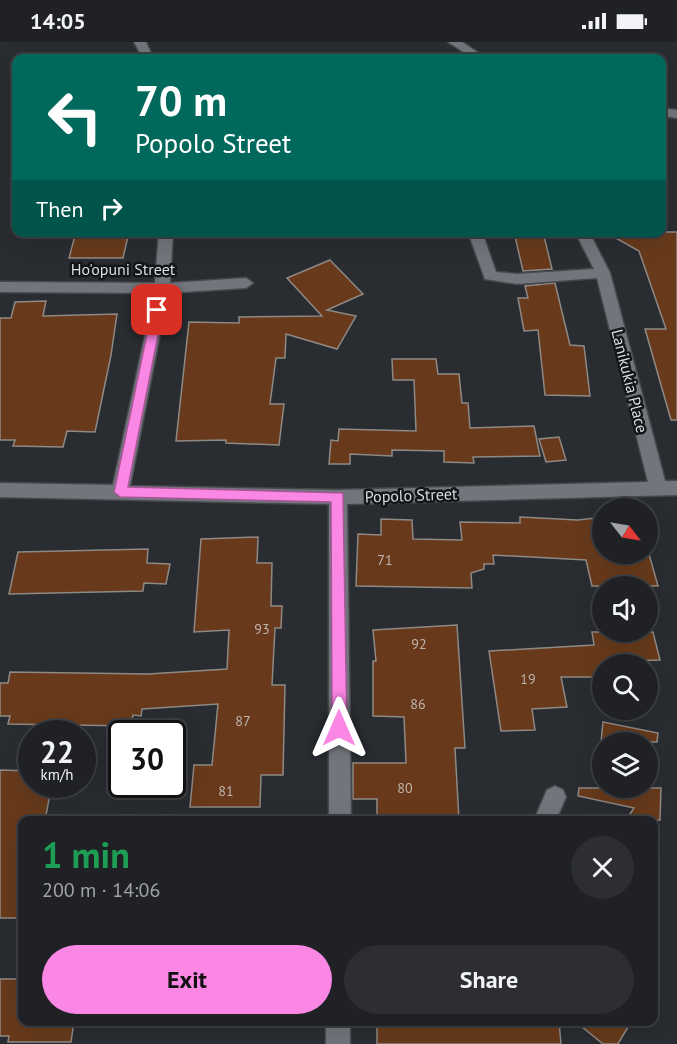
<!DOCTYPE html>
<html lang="en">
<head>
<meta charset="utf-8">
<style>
	body { margin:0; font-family:"PT Sans",sans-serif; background:#2c2e32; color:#f1f3f6; height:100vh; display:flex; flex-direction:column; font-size:22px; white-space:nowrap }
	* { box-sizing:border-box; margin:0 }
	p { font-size:20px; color:#a1a3a7 }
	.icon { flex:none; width:33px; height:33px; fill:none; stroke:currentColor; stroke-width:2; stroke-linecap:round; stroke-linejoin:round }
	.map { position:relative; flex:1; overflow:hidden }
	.details { position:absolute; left:18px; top:774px; width:640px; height:210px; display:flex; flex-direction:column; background:#1f2125; border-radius:12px; box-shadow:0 6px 24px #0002,0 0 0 2px #3c3e42 }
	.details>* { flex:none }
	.top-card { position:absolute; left:12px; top:12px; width:654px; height:183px; border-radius:12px; box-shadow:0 6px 24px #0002,0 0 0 2px #3c3e42; background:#00695c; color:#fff; overflow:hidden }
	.needle { width:39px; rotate:121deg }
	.tools { position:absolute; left:592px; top:456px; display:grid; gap:12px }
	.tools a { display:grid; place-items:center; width:66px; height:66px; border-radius:50%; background:#1f2125; box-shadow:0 6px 24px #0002,0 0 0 2px #3c3e42; font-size:30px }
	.speed { position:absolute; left:18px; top:678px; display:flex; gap:12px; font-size:30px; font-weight:700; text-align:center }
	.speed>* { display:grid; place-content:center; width:78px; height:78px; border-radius:50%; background:#1f2125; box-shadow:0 6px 24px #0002,0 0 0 2px #3c3e42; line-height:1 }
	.speed small { font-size:15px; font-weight:400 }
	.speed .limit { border:3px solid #111; border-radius:9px; background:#fff; color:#111 }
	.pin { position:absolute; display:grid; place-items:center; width:51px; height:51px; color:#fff; margin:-26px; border-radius:12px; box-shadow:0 3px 9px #0006 }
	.me { position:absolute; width:66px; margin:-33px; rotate:0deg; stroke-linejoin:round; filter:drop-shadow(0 0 4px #0008) }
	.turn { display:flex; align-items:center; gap:21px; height:126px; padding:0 24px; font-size:27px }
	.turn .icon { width:78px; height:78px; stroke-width:2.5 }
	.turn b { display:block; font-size:42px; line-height:51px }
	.then { display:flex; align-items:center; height:57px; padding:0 24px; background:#0003; gap:12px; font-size:22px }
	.round { display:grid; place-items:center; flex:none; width:63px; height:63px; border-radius:32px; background:#2c2e32 }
	.summary { display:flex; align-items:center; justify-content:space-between; height:102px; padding:0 24px }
	h1 { font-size:36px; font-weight:700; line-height:45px; color:#1e9e55 }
	.action { display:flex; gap:12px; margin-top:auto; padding:12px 24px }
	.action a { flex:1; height:69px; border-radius:36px; background:#fb87e5; color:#111; font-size:24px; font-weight:700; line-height:69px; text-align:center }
	.action a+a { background:#2c2e32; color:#f1f3f6 }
	.status { display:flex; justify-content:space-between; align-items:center; height:42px; padding:0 30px; background:#1f2125; direction:ltr }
	.status svg { height:16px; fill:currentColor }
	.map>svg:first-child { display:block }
</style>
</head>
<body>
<div class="status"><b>14:05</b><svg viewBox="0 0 49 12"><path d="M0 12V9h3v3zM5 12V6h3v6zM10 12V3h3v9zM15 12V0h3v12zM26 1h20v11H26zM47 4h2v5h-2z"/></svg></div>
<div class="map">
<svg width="677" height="1002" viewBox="0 0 677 1002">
	<rect width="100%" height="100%" fill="#292c31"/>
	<g fill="#683a1b" stroke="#8f8985" stroke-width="1.5">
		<path d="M76 190H129L123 216H69Z"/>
		<path d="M514 190H543L552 227 523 229Z"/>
		<path d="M605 190H677V378H671L645 287H666L639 209Z"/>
		<path d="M330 218 363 252 327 268 356 274 337 307 286 292 285 316H276L270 362H284L279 403 226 401V398L176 399 189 280 239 281V275L322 274 287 236Z"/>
		<path d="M555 241 570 303 584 304 590 354 545 353 538 288 524 289 518 256H528L525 244Z"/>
		<path d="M46 259 43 274 117 272 111 313 95 390 67 389 63 405 13 404 15 398H0V276H11L15 260Z"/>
		<path d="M392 317H436L438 332H459L462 361H468L470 386 534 384 540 414 473 415 474 421 444 420V409L392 408V414L350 412V422H329L331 398 338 399 339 387 416 389 414 338H393Z"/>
		<path d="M559 395 566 418 546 420 539 397Z"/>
		<path d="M520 475 578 478 603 475V512H649L658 544H592L586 518 493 513 494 522H484V527L471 531 472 546 356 544 358 492 381 493V477L412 478 413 497 462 498 460 480 520 481Z"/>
		<path d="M258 495 257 521H272L271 564H282L281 586H275L272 643H285L283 733H261L260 765H190L194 723H212L218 662 142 667 141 674 133 673 131 684 8 682 10 674H0V641H8L10 630 148 632 227 627 229 588 194 590 201 497Z"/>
		<path d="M148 507 147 521 170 522 166 542 144 541 143 549 9 552 18 510Z"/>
		<path d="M457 583 465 706H455L459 778H377V757H353V721H406L404 675 373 674V619H376L373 588Z"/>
		<path d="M592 590H653L660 618 632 619 633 622H603V635H561L567 665 532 667 535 688 501 689 489 609 594 603Z"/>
		<path d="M603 680 658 691 657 700H601Z"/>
		<path d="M0 728 32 729V742H52L45 778H22V876H0Z"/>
		<path d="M579 746H661L660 778H626L634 766 578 754Z"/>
		<path d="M0 937H22V980H74L71 1000H8L9 994H0Z"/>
		<path d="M377 980H559L561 1002H377Z"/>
		<path d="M576 980H631L618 1002H603Z"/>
	</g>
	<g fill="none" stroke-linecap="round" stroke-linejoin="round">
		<defs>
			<g id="minor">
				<path d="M134 0H146L153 16H143Z"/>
				<path d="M448 0H462L486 16H473Z"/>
				<path d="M662 66 677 68V76L662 74Z"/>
				<path d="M159 190H173L170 241 246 236 253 241 246 246 168 251 130 444 338 448 648 440 597 236 517 242 485 237 468 190H482L496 230 517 232 594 227 575 190H589L610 231 665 439H677V453L347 462 351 778H329V462L0 455V441L113 443 154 251 0 250V240L155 241Z"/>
				<path d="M555 744 563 748 566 755 556 778H534L547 748Z"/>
				<rect x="326" y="980" width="24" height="22"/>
			</g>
		</defs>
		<use href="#minor" stroke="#46494c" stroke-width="3"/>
		<use href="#minor" fill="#72757b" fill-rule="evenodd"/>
	</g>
	<path fill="#fb87e5" stroke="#a35895" stroke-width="1.5" d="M157 264 163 268 128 445 343 451 347 686 345 691 339 693 334 691 332 686 331 460 120 455 114 450 152 268Z"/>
	<g text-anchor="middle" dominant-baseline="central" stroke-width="5" stroke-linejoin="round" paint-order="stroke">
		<g font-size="14" fill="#beb4ae">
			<text x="385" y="518">71</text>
			<text x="262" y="587">93</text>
			<text x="419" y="602">92</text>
			<text x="528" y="637">19</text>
			<text x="418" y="662">86</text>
			<text x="243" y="679">87</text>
			<text x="405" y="746">80</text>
			<text x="226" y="749">81</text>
		</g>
		<g font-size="16" fill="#dadcdf" stroke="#131517">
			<text x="123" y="227">Ho'opuni Street</text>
			<text transform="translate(630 339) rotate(76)">Lanikukia Place</text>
			<text transform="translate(411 453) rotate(-2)">Popolo Street</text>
		</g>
	</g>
</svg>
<div class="tools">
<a><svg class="needle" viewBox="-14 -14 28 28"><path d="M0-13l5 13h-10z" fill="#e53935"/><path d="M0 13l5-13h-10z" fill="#a1a3a7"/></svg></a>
<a><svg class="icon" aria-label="sound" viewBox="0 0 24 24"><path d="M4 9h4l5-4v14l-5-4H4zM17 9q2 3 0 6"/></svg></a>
<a><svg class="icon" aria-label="search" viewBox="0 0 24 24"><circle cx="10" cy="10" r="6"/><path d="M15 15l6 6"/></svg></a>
<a><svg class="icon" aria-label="layers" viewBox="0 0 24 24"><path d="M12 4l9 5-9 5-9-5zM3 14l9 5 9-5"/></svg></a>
</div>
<div class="speed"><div>22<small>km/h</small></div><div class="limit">30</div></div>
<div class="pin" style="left:157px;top:268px;background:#d93025"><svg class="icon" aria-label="arrive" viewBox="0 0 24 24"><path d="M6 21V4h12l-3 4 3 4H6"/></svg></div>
<svg class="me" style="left:339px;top:686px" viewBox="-20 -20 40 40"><path d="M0-17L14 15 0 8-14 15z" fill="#fb87e5" stroke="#fff" stroke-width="4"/></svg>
<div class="top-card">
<div class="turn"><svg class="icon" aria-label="left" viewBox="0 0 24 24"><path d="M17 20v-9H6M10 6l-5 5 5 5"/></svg><div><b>70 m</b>Popolo Street</div></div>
<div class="then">Then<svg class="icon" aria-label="right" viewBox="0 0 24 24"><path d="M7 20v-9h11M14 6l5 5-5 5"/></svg></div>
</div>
<section class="details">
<div class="summary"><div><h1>1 min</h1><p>200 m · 14:06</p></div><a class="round"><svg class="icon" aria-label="close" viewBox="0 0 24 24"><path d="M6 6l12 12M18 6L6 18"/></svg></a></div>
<div class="action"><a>Exit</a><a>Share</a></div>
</section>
</div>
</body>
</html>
